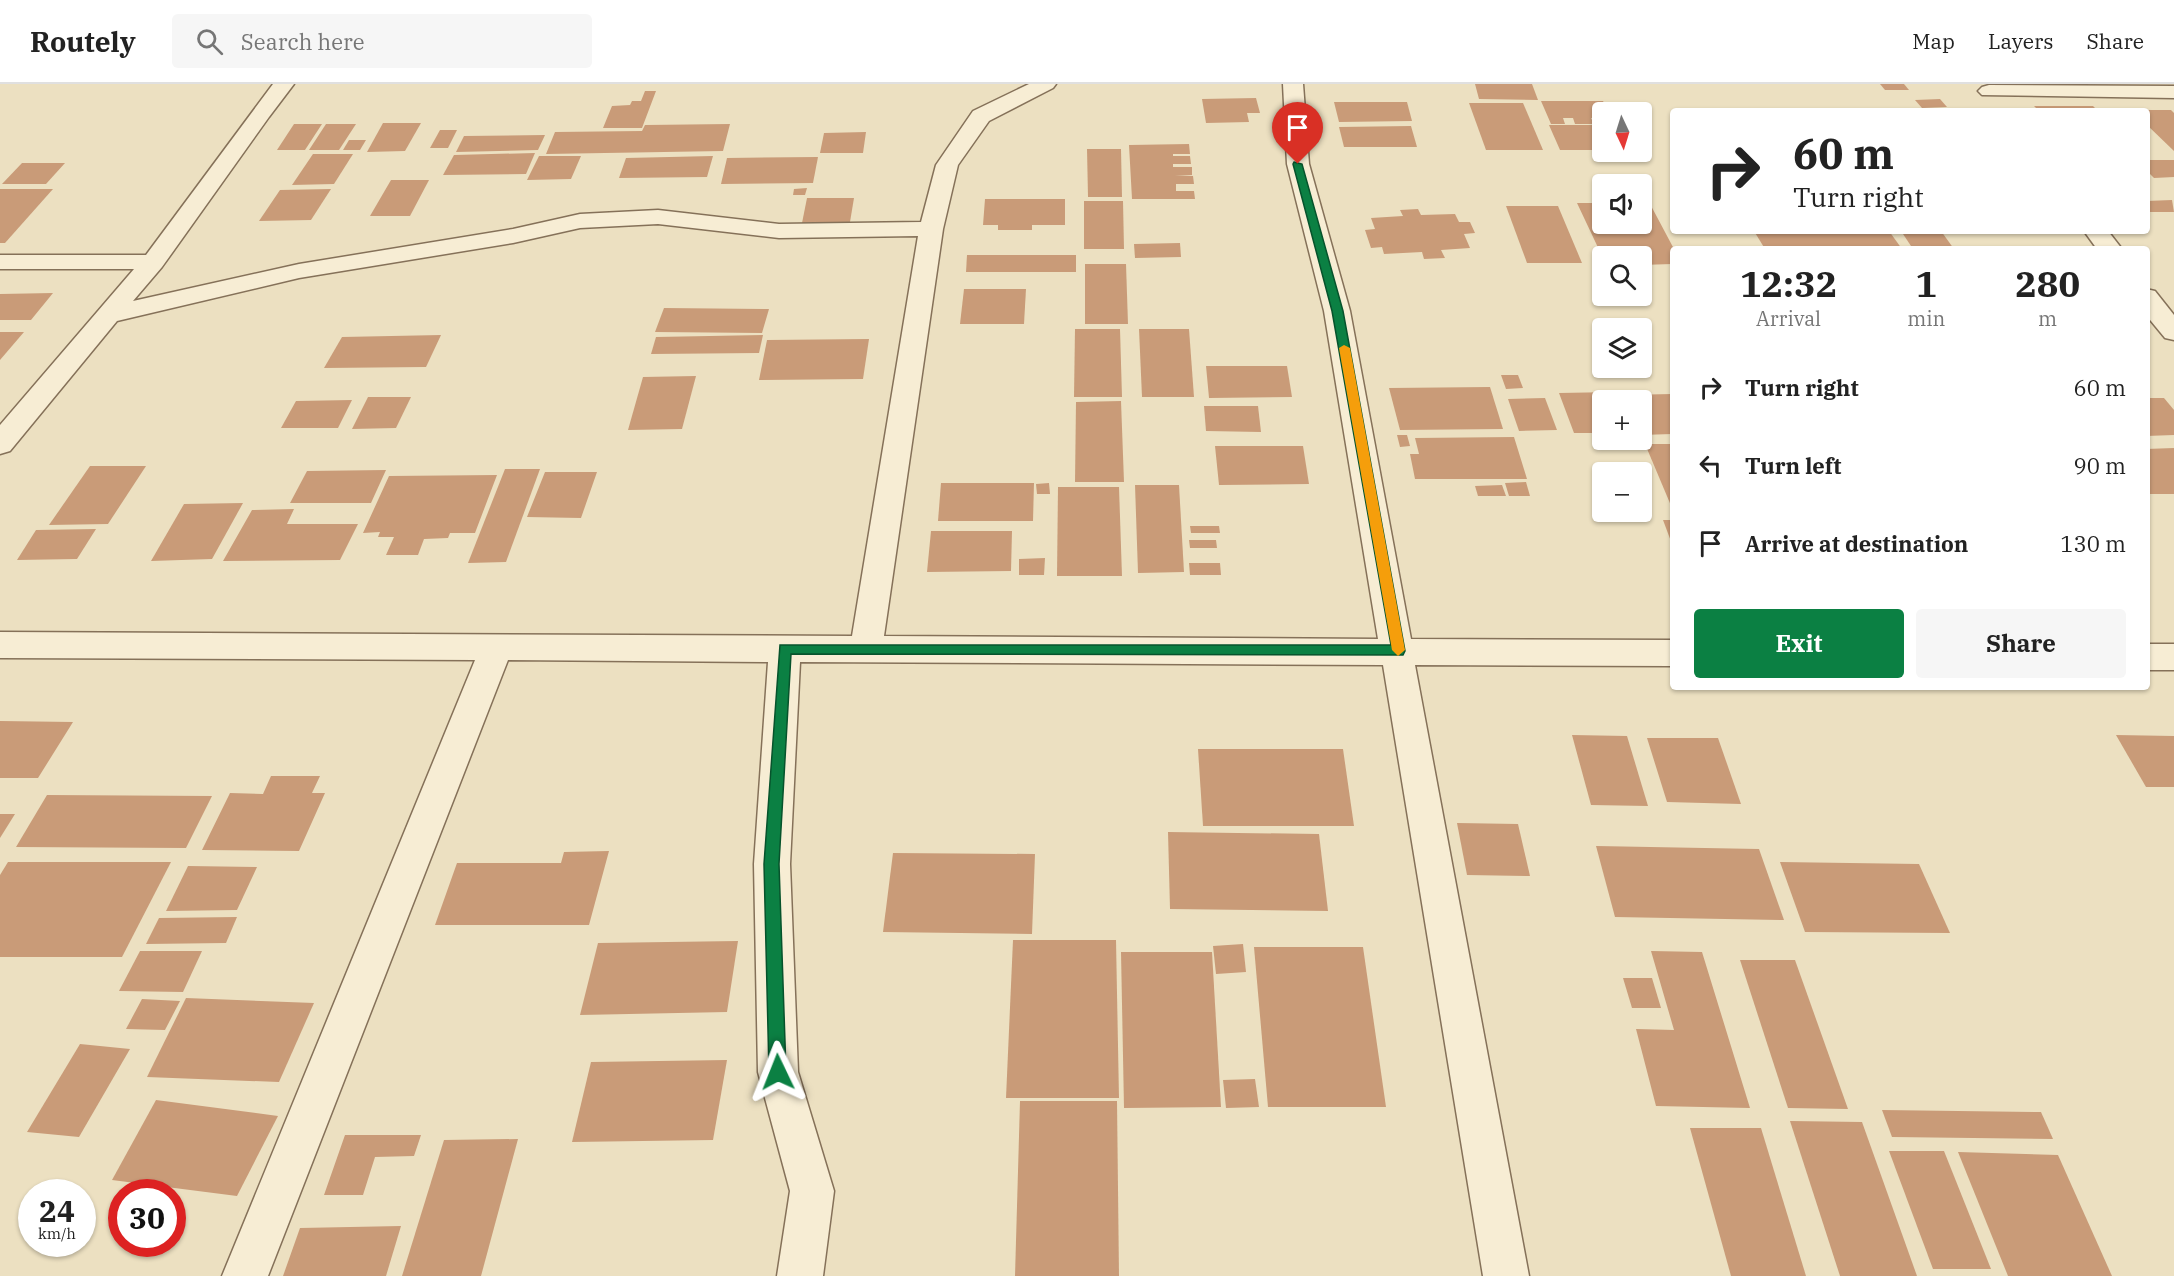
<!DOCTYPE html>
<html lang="en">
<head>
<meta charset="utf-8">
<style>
	body { margin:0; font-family:"IBM Plex Serif",serif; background:#f6f6f6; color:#222; height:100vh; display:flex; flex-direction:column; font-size:22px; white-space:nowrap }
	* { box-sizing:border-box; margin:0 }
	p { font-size:20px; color:#767676 }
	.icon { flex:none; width:33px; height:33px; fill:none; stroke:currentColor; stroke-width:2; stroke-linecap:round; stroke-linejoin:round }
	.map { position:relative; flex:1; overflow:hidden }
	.drawer { position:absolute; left:1670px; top:162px; width:480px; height:444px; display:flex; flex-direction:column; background:#fff; border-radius:6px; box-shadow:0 2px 4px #0004 }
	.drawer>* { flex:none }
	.top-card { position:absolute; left:1670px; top:24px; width:480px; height:126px; border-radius:6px; box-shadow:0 2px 4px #0004; background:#fff; color:#222; overflow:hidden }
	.needle { width:39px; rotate:176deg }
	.tools { position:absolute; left:1592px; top:18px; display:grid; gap:12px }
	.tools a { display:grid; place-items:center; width:60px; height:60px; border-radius:6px; background:#fff; box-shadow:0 2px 4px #0004; font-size:30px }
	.speed { position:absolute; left:18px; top:1095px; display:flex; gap:12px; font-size:30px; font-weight:700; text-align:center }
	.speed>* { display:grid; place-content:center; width:78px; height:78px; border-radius:50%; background:#fff; box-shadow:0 2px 4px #0004; line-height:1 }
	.speed small { font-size:15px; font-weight:400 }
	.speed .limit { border:9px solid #d22; background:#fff; color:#111 }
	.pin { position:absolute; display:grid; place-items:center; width:51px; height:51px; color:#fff; margin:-62px -26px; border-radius:50% 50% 50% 0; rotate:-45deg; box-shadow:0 0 6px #0007 }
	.pin .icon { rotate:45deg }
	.me { position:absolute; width:66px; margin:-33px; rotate:358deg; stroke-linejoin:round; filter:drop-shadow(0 0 4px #0008) }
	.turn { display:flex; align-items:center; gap:21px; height:126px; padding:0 24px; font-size:27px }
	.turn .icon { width:78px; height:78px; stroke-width:2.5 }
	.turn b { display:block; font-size:42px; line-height:51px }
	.eta { display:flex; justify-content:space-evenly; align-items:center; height:102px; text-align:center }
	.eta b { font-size:36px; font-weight:700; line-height:42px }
	.button { display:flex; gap:12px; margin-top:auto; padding:12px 24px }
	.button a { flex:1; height:69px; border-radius:6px; background:#0b8043; color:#fff; font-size:24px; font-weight:700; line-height:69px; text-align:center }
	.button a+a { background:#f6f6f6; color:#222 }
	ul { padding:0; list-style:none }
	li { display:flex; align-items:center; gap:18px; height:78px; padding:0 24px }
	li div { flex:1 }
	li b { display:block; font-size:22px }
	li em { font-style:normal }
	header { display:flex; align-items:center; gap:36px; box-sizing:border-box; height:84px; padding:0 30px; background:#fff; border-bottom:2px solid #e0e0e0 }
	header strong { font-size:28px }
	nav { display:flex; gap:33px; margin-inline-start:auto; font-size:21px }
	.search { width:420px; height:54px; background:#f6f6f6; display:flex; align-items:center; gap:15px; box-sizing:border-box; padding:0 21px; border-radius:6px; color:#767676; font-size:22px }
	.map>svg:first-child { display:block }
</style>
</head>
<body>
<header>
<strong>Routely</strong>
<div class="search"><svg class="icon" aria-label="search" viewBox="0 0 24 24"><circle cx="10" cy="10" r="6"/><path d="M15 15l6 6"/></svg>Search here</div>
<nav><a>Map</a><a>Layers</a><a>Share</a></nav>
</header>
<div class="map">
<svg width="2174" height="1192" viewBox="0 0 2174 1192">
	<rect width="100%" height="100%" fill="#ece0c1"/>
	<g fill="#c99b78">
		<path d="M1475 0H1532L1538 16 1479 15Z"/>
		<path d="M1880 0H1904L1909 6H1885Z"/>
		<path d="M645 7H656L642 44H603L612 22 630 21 632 17H641Z"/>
		<path d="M1256 14 1260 29H1247L1249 38 1206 39 1202 15Z"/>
		<path d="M1940 15 1947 23 1922 24 1915 16Z"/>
		<path d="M1541 17H1603L1609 28H1602V39L1600 34H1591L1594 40H1575L1573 34H1563L1565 40H1551Z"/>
		<path d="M1334 18H1407L1412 37 1339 38Z"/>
		<path d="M1469 19H1523L1543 66H1486Z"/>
		<path d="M2034 22H2093L2098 27H2039Z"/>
		<path d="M2146 26H2171L2174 29V67L2146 40Z"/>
		<path d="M383 39H421L405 67 367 68Z"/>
		<path d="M294 40H322L305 66H277Z"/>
		<path d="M326 40H356L339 66H309Z"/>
		<path d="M730 40 723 67 546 70 555 48 642 47 645 41Z"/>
		<path d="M1549 41H1602V66H1560Z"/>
		<path d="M1411 42 1417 63H1344L1339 43Z"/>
		<path d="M440 46H457L448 64H430Z"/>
		<path d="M866 48 863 69H820L824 49Z"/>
		<path d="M545 51 538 66 456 68 464 52Z"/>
		<path d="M349 56H366L360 66H343Z"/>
		<path d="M1189 60 1190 70H1173V72H1190L1191 80H1173V83H1192V91H1175L1193 92 1194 100H1176V107H1194L1195 115H1132L1129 61Z"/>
		<path d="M1087 65H1121L1122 113H1088Z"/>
		<path d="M535 69 526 90 443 91 454 71Z"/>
		<path d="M313 70H353L334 100 292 101Z"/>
		<path d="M539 72H581L571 95 527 96Z"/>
		<path d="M713 72 707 93 619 94 626 74Z"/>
		<path d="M818 73 813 99 721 100 727 74Z"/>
		<path d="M2146 76H2174V93L2154 94 2146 86Z"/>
		<path d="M22 79H65L46 100H2Z"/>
		<path d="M391 96H429L410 132H370Z"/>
		<path d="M807 104 805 111H793L794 105Z"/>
		<path d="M0 105H53L5 159H0Z"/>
		<path d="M331 105 311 136 259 137 280 106Z"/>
		<path d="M807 114H854L850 138 802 139Z"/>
		<path d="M985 115H1065V141H1032V146H998V141H983Z"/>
		<path d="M2172 116 2174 128H2146V117Z"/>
		<path d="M1084 117H1123L1124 165H1084Z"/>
		<path d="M1641 118H1649L1674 165 1672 180 1641 181V172H1602L1577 119H1602V140H1641Z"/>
		<path d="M1506 122H1558L1582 179H1527Z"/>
		<path d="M1418 125 1421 131 1455 130 1459 138H1470L1475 149 1464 150 1470 164 1441 166 1445 174 1424 175 1422 168 1384 170 1382 163 1371 164 1365 146 1375 145 1371 134 1403 132 1400 126Z"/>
		<path d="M1754 147H1889L1902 165H1765Z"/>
		<path d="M1901 147H1941L1954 165H1913Z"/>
		<path d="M1180 159 1181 173 1135 174 1134 160Z"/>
		<path d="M967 171H1076V188H966Z"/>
		<path d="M1085 180H1126L1128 240H1085Z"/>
		<path d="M964 205H1026L1024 240H960Z"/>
		<path d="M53 209 31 236H0V210Z"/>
		<path d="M664 224 769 225 762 249 655 248Z"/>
		<path d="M1075 245H1120L1122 313H1074Z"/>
		<path d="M1139 245H1189L1194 313H1142Z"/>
		<path d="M0 248H24L0 276Z"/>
		<path d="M441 251 426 283 324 284 342 253Z"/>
		<path d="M763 251 759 269 651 270 656 253Z"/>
		<path d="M869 255 863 295 759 296 767 256Z"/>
		<path d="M1206 282H1287L1292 313 1209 314Z"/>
		<path d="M1501 291H1518L1523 304 1506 305Z"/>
		<path d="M696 292 682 345 628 346 643 293Z"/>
		<path d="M1490 303 1503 345 1400 346 1389 304Z"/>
		<path d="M1614 308 1617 316H1602V349H1574L1559 309Z"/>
		<path d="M1672 310V350L1641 351V316H1627L1624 311Z"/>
		<path d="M368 313H411L396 344 352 345Z"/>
		<path d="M1545 314 1557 346 1519 347 1508 315Z"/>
		<path d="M2146 314H2164L2174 326V351L2146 352Z"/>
		<path d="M352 316 338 344H281L296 317Z"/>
		<path d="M1121 317 1124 398H1075L1076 318Z"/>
		<path d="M1204 322H1258L1261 348 1206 347Z"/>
		<path d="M1397 351H1407L1410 362 1400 363Z"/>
		<path d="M1514 353 1527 395H1415L1410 370H1419L1415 354Z"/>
		<path d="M1645 360H1672V424Z"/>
		<path d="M1215 362H1303L1309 400 1219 401Z"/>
		<path d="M2174 364V410H2150L2146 406V365Z"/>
		<path d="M90 382H146L108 440 49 441Z"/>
		<path d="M505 385H540L506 478 468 479Z"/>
		<path d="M386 386 371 419H290L307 387Z"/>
		<path d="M545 388H597L581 434 527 433Z"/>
		<path d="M497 391 475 449H450L448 454 424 455 418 471H386L394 453H378L380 448 363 449 389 392Z"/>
		<path d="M1526 398 1530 412H1509L1505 399Z"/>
		<path d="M941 399H1034L1033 437H938Z"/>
		<path d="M1049 399 1050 410H1037L1036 400Z"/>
		<path d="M1135 401H1179L1184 488 1138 489Z"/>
		<path d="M1502 401 1506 412H1478L1475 402Z"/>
		<path d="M1058 403H1119L1122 492H1057Z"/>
		<path d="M243 419 212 475 151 477 184 420Z"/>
		<path d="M294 425 287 440H358L340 476 223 477 252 426Z"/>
		<path d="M1663 436H1672V460Z"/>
		<path d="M1190 442H1219L1220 449H1191Z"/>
		<path d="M96 445 77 475 17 476 36 446Z"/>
		<path d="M931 447H1012L1011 487 927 488Z"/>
		<path d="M1189 456H1216L1217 464H1190Z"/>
		<path d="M1045 474 1044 491H1019V475Z"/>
		<path d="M1189 479H1220L1221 491H1190Z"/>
		<path d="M0 637 73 638 38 694H0Z"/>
		<path d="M1572 651 1627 652 1648 722 1591 721Z"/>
		<path d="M2116 651 2174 652V703H2146Z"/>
		<path d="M1647 654H1718L1741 720 1667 718Z"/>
		<path d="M1198 665H1343L1354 742H1203Z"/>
		<path d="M271 692H320L312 709H325L299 767 202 766 230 709 263 710Z"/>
		<path d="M47 711 212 712 186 764 16 763Z"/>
		<path d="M0 730H15L0 754Z"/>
		<path d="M1457 739 1518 740 1530 792 1467 791Z"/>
		<path d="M1168 748 1319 750 1328 827 1170 825Z"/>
		<path d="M1596 762 1759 765 1784 836 1615 833Z"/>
		<path d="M609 767 589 841H435L457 779H561L564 768Z"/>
		<path d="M893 769 1035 770 1032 850 883 848Z"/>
		<path d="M8 778H171L122 873H0V791Z"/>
		<path d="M1780 778 1919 780 1950 849 1805 848Z"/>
		<path d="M188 782 257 783 237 826 166 827Z"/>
		<path d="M237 833 226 859 146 860 159 834Z"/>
		<path d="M1013 856H1116L1119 1014H1006Z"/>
		<path d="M738 857 727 928 580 931 598 859Z"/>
		<path d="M1243 860 1246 888 1216 890 1213 862Z"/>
		<path d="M1254 863H1363L1386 1023H1268Z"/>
		<path d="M140 867H202L183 908 119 907Z"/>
		<path d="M1651 867 1702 868 1750 1024 1656 1022 1636 945 1674 946Z"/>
		<path d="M1121 868H1212L1221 1023 1124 1024Z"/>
		<path d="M1740 876H1795L1848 1025 1788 1024Z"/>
		<path d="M1623 894H1652L1661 924H1632Z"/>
		<path d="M186 914 314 919 279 998 147 993Z"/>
		<path d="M142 915 180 917 165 946 126 945Z"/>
		<path d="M80 960 130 965 79 1053 27 1048Z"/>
		<path d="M727 976 713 1056 572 1058 591 978Z"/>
		<path d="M1255 995 1259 1023 1226 1024 1223 996Z"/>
		<path d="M156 1016 278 1032 237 1112 112 1096Z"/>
		<path d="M1020 1017H1117L1119 1192H1015Z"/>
		<path d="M1882 1026 2041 1028 2053 1055 1892 1053Z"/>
		<path d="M1790 1037 1862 1038 1917 1192H1840Z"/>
		<path d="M1690 1044H1761L1806 1192H1731Z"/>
		<path d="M345 1051H421L414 1072 375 1073 363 1111H324Z"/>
		<path d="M518 1055 481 1192H402L444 1056Z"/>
		<path d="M1889 1067H1944L1991 1185H1933Z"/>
		<path d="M1958 1068 2058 1071 2112 1192H2008Z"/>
		<path d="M401 1142 386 1192H283L300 1144Z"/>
	</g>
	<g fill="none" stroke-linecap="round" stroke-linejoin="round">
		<defs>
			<g id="street">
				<path d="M273 0H294L269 33 162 183 133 217 299 180 513 145 580 130 658 126 779 140 921 138 936 81 973 27 1029 0H1056L1053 4 989 37 958 81 943 145 884 552 1378 555 1324 227 1287 80 1283 0H1303L1309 80 1350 227 1411 555 1672 556V582L1415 581 1529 1192H1483L1383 581 800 578 790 780 798 988 834 1107 823 1192H777L790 1107 758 988 754 780 768 578 508 576 268 1192H222L475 576 0 574V548L852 552 918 152 779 154 658 140 580 144 513 159 299 194 117 237 10 367 0 370V341L134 185H0V171H146Z"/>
				<path d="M1989 1 2174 2V14L1982 11 1978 7 1982 3Z"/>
				<path d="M2084 147H2108L2122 165H2097Z"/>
				<path d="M2146 205 2155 207 2174 231V256L2165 254 2146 231Z"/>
				<rect x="2146" y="560" width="28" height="26"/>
			</g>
		</defs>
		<use href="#street" stroke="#857159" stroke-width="3"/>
		<use href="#street" fill="#f7edd4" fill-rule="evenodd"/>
	</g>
	<path fill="#0b8043" stroke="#07532c" stroke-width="1.5" d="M1294 78 1302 80 1343 227 1405 567 1403 571 791 570 779 780 786 988 784 994 778 996 772 994 769 988 764 780 780 561H1391L1332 227 1293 80Z"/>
	<path fill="#f59e0b" d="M1344 261 1350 264 1405 566 1398 572 1392 566 1339 264Z"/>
</svg>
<div class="tools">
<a><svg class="needle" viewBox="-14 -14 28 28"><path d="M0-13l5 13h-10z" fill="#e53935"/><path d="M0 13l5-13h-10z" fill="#767676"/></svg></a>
<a><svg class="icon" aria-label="sound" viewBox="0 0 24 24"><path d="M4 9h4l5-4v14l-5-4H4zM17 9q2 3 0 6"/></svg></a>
<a><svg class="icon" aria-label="search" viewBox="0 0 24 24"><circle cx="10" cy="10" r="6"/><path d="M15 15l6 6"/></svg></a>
<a><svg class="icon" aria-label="layers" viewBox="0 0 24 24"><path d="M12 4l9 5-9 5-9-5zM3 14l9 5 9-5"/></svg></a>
<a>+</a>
<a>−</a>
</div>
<div class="speed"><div>24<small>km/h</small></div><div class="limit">30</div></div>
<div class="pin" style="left:1298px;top:80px;background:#d93025"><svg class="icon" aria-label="arrive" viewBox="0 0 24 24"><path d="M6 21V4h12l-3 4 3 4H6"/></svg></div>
<svg class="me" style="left:778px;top:988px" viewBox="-20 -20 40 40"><path d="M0-17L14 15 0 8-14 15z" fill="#0b8043" stroke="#fff" stroke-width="4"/></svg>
<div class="top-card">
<div class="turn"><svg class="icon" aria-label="right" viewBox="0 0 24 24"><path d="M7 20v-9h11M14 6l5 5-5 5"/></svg><div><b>60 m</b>Turn right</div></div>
</div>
<section class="drawer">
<div class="eta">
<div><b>12:32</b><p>Arrival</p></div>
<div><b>1</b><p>min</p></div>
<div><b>280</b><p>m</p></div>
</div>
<ul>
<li><svg class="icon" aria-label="right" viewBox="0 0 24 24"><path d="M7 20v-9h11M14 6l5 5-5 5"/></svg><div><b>Turn right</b></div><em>60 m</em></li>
<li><svg class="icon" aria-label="left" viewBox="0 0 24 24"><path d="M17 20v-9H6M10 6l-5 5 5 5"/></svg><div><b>Turn left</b></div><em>90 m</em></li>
<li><svg class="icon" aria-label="arrive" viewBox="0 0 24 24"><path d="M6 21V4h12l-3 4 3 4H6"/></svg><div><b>Arrive at destination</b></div><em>130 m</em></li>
</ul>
<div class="button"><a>Exit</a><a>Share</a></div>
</section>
</div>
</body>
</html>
